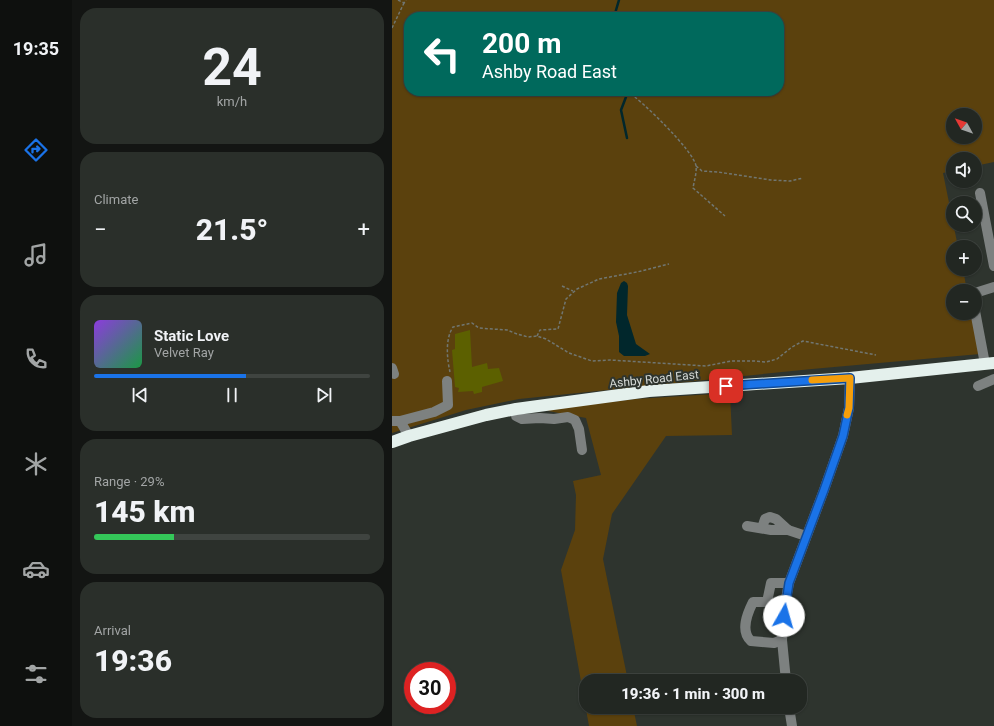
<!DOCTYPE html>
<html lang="en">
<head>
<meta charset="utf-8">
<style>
	body { margin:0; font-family:Roboto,sans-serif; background:#2a2f2a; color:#f1f3f6; height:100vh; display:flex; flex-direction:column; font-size:15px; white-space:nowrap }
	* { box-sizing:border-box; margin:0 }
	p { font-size:13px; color:#a2a5a5 }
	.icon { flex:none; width:22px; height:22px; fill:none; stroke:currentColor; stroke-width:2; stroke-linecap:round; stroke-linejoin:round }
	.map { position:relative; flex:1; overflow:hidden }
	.sheet { display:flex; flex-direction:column; gap:8px; padding:8px; background:#131513; width:320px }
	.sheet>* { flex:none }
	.banner { position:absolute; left:12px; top:12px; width:380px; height:84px; border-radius:16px; box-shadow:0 1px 3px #0004,0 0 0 1px #3f4440; background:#00695c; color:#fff; overflow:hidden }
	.needle { width:26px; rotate:310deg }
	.buttons { position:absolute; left:554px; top:108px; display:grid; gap:8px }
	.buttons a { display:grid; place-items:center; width:36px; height:36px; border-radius:50%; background:#222722; box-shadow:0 1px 3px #0004,0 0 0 1px #3f4440; font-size:20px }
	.speed { position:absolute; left:12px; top:662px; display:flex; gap:8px; font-size:20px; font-weight:700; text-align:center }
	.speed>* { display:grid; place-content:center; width:52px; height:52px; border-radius:50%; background:#222722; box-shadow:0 1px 3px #0004,0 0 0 1px #3f4440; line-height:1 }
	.speed .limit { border:6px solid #d22; background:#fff; color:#111 }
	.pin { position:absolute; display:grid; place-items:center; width:34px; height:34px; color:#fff; margin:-17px; border-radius:8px; box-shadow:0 2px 6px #0006 }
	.me { position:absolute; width:44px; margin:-22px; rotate:7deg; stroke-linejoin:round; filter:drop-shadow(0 0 3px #0008) }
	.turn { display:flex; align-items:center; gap:14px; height:84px; padding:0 12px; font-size:18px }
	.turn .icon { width:52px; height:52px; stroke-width:2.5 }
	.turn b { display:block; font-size:28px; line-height:34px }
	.big { font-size:30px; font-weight:800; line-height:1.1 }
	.sheet .tile { flex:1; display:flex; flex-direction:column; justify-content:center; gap:6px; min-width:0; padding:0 14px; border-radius:16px; background:#2a2f2a }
	.sheet .dial { align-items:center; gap:0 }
	.dial b { font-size:52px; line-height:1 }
	.song { display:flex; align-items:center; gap:12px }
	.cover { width:48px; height:48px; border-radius:6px; background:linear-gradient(135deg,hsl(270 70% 55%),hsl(140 70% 35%)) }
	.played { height:4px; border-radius:2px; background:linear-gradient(90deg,#1a73e8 55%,#3f4440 55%) }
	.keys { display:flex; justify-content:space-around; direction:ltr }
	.heat { display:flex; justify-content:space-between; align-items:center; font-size:22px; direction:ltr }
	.charge { height:6px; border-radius:3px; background:linear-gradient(90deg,#34c759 29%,#3f4440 0) }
	.trip { position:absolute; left:187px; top:674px; width:228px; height:40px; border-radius:16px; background:#222722; box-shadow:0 1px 3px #0004,0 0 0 1px #3f4440; font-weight:800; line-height:40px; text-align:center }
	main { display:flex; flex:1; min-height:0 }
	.menu { display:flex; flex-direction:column; width:72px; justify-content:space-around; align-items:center; background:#0e100e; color:#a2a5a5 }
	.menu .icon { width:28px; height:28px }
	.menu .current { color:#1a73e8 }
	.menu b { font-size:18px; color:#f1f3f6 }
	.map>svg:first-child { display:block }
	.green { fill:#5b410d; fill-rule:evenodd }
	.water { fill:#01272c }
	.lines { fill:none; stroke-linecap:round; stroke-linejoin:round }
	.stream { stroke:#01272c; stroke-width:2.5 }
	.building { fill:#5c6000 }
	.path { stroke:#717671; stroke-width:1.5; stroke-dasharray:3 2; stroke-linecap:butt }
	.minor { stroke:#7d8180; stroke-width:10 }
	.highway { stroke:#e4f0ec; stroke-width:12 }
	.route-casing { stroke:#114b97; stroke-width:10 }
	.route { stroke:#1a73e8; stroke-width:7 }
	.slow { stroke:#f59e0b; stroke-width:7 }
	.labels { text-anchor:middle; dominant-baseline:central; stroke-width:4; stroke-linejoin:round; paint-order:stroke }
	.street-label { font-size:12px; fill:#d4d8d4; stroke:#2e342e }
</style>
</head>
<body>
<main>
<nav class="menu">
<b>19:35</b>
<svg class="icon current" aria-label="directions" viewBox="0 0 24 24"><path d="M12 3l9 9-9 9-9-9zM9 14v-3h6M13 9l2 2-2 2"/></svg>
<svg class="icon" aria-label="music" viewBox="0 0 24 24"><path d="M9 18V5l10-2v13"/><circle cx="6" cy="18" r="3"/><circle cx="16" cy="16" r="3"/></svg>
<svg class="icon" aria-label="phone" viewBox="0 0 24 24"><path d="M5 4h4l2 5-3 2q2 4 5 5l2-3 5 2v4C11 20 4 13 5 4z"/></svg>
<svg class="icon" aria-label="climate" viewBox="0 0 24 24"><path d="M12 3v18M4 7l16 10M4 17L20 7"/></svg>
<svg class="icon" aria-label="car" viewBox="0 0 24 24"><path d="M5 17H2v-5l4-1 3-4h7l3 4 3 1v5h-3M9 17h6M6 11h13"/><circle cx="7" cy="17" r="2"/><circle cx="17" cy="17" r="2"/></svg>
<svg class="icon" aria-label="filters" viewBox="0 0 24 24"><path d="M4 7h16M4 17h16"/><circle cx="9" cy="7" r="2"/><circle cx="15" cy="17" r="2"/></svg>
</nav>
<section class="sheet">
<div class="tile dial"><b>24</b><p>km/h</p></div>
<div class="tile"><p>Climate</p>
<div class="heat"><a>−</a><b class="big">21.5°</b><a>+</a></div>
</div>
<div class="tile">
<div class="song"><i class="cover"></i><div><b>Static Love</b><p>Velvet Ray</p></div></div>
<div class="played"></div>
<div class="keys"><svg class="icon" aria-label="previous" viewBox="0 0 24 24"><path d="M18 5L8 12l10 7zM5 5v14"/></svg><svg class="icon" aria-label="pause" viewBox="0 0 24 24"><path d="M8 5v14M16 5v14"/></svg><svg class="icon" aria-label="next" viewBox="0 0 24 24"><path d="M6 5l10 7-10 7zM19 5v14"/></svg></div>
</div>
<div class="tile"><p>Range · 29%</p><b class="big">145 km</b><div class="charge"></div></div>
<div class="tile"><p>Arrival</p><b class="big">19:36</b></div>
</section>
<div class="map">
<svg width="602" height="726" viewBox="0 0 602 726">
	<rect width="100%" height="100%" fill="#2e342e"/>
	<g class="green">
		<path d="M0,0H602V162L583,166V159H561V171L551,173L566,247H561V269H571L575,291H561V313H580L588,354L420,369L127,399L74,410L0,433ZM17,17H387V91H17ZM561,115H583V137H561Z"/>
		<path d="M338,393L340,435L274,436L220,514L211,559L236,681H194V707H241L245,726H197L169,570L183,530L184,495L181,481L209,475L194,418L151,410L244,399Z"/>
	</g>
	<path class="water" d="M232,281L235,283L236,286L235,315L244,344L258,354L253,356H232L227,352V336L224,322L225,293L229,283Z"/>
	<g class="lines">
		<g class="stream">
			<path d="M222,17L227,0"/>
			<path d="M234,97L229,110L235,138"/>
		</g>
	</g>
	<path class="building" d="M78,330L80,367L95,363L96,369L107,368L111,381L90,387V392L82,394L81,391L66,392L67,388L63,387L60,350L63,349V334Z"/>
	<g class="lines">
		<g class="path">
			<path d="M6,0L12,3L14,0"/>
			<path d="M0,28L12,3"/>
			<path d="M235,91C249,100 302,151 304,166C305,172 302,182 301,188L333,216"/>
			<path d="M304,166L310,171L326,172L379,180L398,181L411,178"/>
			<path d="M170,286L181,291"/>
			<path d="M145,336L148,330L166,329L174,299L185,289L207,279L245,272L277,264"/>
			<path d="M58,372C55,359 53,339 61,327L80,323L87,328L115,330L125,334L136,337L145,336L154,339L177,353L200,361L218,360L314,366L339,361H363L374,362L385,359L400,347L411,341L484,355"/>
		</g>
		<g class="minor">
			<path d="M588,193L602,266"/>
			<path d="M583,293L602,287"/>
			<path d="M583,311L593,364"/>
			<path d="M0,368L2,374"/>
			<path d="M586,386L602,379"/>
			<path d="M124,409V416L130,419L148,418L162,419L176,417L183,420L187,429L190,450"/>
			<path d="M0,421H8L17,436"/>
			<path d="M8,421L42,412L56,405L55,381"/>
			<path d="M355,526L379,530H396L414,536"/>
			<path d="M370,528L373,519L378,517L384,519L396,530"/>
			<path d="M390,640L382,643L359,641C348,631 355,614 361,602H375L379,583H397"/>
			<path d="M394,681L390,640L393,604L397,583L432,490L451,436L457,408L458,378"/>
			<path d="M397,707L400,726"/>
		</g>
		<path class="highway" d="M0,442L17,436L94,415L124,409L257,391L458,378L602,363"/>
	</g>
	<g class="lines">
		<defs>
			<path id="route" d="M334,386L458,378L457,408L451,436L432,490L397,583L392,616"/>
		</defs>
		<use href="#route" class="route-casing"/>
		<use href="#route" class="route"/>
		<path class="slow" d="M420,380L458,378L457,408L455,415"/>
	</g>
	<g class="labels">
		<g class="street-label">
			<text transform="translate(262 379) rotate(-6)">Ashby Road East</text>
		</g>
	</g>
</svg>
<div class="buttons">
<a><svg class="needle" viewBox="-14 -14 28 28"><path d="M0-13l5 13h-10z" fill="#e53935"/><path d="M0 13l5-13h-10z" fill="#a2a5a5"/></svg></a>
<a><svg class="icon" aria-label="sound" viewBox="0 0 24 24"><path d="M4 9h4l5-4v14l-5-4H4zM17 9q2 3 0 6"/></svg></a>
<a><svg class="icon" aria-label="search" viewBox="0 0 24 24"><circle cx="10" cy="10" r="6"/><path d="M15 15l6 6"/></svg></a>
<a>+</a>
<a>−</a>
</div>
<div class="speed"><div class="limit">30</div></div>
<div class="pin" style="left:334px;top:386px;background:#d93025"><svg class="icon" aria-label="arrive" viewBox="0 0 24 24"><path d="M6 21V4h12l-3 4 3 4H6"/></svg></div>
<svg class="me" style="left:392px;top:616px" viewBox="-20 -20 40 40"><circle r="19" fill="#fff"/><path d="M0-13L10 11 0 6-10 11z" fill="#1a73e8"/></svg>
<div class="trip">19:36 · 1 min · 300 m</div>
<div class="banner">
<div class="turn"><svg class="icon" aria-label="left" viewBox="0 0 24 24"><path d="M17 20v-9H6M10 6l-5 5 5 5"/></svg><div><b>200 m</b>Ashby Road East</div></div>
</div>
</div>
</main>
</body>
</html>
